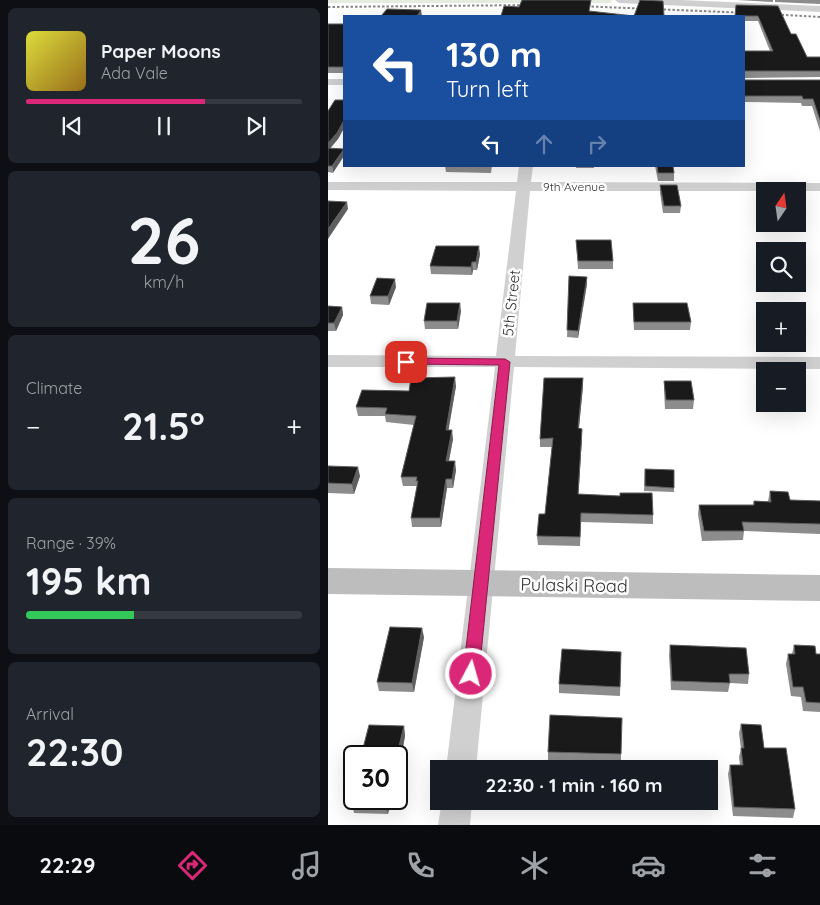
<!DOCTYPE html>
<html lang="en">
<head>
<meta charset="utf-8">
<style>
	body { margin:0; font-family:Quicksand,sans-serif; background:#20242c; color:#f1f3f6; height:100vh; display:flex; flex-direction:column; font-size:19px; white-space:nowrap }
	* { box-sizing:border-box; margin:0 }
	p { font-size:16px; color:#9ea1a6 }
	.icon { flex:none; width:28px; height:28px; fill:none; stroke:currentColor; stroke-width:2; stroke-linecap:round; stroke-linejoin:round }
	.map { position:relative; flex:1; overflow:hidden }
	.drawer { display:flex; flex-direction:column; gap:8px; padding:8px; background:#0d0f14; width:328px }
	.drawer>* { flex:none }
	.banner { position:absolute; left:15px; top:15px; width:402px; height:152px; border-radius:0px; box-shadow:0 5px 20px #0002; background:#1a4fa0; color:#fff; overflow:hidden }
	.needle { width:32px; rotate:13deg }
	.buttons { position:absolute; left:428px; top:182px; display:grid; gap:10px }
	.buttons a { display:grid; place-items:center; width:50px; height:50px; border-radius:0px; background:#171b24; box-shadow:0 5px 20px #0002; font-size:25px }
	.speed { position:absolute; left:15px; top:745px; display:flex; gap:10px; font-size:25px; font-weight:700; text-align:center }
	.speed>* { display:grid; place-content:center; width:65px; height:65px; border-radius:50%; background:#171b24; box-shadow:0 5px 20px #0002; line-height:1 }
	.speed .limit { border:2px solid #111; border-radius:8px; background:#fff; color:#111 }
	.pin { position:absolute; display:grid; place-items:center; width:42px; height:42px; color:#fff; margin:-21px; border-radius:10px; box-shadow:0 2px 8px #0006 }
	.me { position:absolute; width:55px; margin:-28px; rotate:6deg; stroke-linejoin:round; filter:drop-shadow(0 0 4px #0008) }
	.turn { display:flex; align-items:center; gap:18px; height:105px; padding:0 20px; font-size:22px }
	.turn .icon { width:65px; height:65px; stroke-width:2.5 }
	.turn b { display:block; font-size:35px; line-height:42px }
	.lanes { display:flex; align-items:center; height:48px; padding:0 20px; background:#0003; justify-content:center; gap:25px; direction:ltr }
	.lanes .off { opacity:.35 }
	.big { font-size:38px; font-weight:700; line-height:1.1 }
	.drawer .tile { flex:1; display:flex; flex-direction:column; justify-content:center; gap:8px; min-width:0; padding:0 18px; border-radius:8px; background:#20242c }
	.drawer .dial { align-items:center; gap:0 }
	.dial b { font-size:65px; line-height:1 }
	.song { display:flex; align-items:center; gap:15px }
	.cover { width:60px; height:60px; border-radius:8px; background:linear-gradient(135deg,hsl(60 70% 55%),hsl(40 70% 35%)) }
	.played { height:5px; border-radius:2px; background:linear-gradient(90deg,#db2777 65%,#363941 65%) }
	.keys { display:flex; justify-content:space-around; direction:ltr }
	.heat { display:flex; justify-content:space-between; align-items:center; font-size:28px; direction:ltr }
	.charge { height:8px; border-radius:4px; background:linear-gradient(90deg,#34c759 39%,#363941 0) }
	.trip { position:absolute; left:102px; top:760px; width:288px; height:50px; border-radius:0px; background:#171b24; box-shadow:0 5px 20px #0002; font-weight:700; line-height:50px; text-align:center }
	.tab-bar { display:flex; height:80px; justify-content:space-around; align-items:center; background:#090b0e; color:#9ea1a6 }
	.tab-bar .icon { width:35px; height:35px }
	.tab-bar .on { color:#db2777 }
	.tab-bar b { font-size:22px; color:#f1f3f6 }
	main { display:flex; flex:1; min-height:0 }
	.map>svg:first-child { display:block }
	.green { fill:#e6ecdf }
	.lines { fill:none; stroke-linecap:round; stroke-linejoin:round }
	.minor { fill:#d0d0d0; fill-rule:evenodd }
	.secondary { fill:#bdbdbd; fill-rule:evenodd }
	.rail { stroke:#888; stroke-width:2; stroke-dasharray:2.5 2; stroke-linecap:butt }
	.wall { fill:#8c8c8c }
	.shaded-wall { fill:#5f5f5f }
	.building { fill:#1a1a1a; stroke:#5f5f5f }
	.route { fill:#db2777; stroke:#8e194d }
	.labels { text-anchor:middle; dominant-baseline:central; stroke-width:5; stroke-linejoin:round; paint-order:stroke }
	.far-street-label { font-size:12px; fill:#333; stroke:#fff }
	.street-label { font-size:15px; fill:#333; stroke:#fff }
	.near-street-label { font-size:18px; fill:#333; stroke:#fff }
</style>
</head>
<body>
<main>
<section class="drawer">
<div class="tile">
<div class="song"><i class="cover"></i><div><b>Paper Moons</b><p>Ada Vale</p></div></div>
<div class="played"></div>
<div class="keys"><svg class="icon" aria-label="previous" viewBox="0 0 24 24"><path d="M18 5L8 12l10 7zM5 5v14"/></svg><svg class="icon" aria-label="pause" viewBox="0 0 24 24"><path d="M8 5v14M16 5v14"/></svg><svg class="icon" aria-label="next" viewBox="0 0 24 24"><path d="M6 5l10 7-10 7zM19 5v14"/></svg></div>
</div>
<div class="tile dial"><b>26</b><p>km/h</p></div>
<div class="tile"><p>Climate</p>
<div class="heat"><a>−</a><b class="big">21.5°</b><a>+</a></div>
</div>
<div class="tile"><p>Range · 39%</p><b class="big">195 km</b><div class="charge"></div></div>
<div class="tile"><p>Arrival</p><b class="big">22:30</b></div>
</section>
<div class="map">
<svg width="493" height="825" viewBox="0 0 493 825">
	<rect width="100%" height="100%" fill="#fff"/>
	<path class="green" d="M0,0H284L283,3H0Z"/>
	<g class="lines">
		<g class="minor">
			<path d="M287,0H352L493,6V12L291,3Z"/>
			<rect x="0" y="79" width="16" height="6"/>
			<path d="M191,166H205L203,182L493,183V191H202L187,356L493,357V369L186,367L148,769H118L167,367H0V355L168,356L188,191L0,190V182H189Z"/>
			<path d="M114,801H144L142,825H110Z"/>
		</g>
		<path class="secondary" d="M0,568L493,575V601L0,594Z"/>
		<g class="rail">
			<path d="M250,6L422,13"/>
			<path d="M0,7L205,5"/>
			<path d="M440,14L493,17"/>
		</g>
	</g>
	<g class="wall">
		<path d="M409,0H445V2Z"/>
		<path d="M447,0H493V4L447,2Z"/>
		<path d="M408,5L450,6L463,34L479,57H493V77L416,78V51H442L430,21H416V16H407Z"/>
		<rect x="0" y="24" width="16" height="49"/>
		<path d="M416,80H493V134L484,106H474L473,103L416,102Z"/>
		<path d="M16,100V128L10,139L2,149L5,173L0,172V111Z"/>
		<path d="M117,166H164L163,173L118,172Z"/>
		<rect x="248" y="166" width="18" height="2"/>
		<path d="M327,166H345L346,173V181H330Z"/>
		<path d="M332,185L353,206L352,213H335L332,193Z"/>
		<path d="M248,240L285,261V269H250Z"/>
		<path d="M152,254L149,270H145L144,275L103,274L102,266Z"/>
		<path d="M241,276L259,284L250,338L239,337Z"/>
		<path d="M68,287L61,305L43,304L42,296Z"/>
		<path d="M305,303L363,322L362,330H306L305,311Z"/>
		<path d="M0,306L14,307L15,315L8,331H0Z"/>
		<path d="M133,311L130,329H97L96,321Z"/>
		<path d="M336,381L366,400L365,409H337L336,390Z"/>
		<path d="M128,386L120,430L125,439L121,461L128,470L125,488H119L113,527H84L83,518L89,486H75L73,477L86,425L58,422L57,416H30L28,407L81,391Z"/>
		<path d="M255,386L251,428L254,429V437L250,494L325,515V524L253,522L252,546L210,545L209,536L217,514L224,447H212V439Z"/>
		<path d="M0,466L32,476L26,494L0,493Z"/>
		<path d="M317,469L346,488V492L316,491Z"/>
		<path d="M442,491L462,500L493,501V534L416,531L415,540L374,541L370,514L371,505H425L426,501H440Z"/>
		<path d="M96,637L86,692L51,691L49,682Z"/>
		<path d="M342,645L421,674L420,684L402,683L400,692L343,690L341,655Z"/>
		<path d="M466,645L488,654H493V712L475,711L473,697L463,696L458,664L460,654H464Z"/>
		<path d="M293,652L292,696L231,693V684Z"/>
		<path d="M413,724L436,748L467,809L465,818L405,816L400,774L402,765H412L411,757L413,749L411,733Z"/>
		<path d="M76,726L77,736L75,748L77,757L71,784H69V756Z"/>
		<path d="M220,752L293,754V763L220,761Z"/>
		<path d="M24,761L63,799L60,814L26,813L24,804V802L18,801L16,792Z"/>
	</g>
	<g class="shaded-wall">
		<path d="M93,10L94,16H89Z"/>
		<path d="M16,120V128L10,139L0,150V143Z"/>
		<path d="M16,149V156L5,173L4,166Z"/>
		<path d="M19,202L20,209L0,239V229Z"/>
		<path d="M151,246L152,254L149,270L148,262Z"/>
		<path d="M144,262L145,270L144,275L143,267Z"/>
		<path d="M259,277V284L250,338V331Z"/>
		<path d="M67,279L68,287L61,305L60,296Z"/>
		<path d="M132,303L133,311L130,329L129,321Z"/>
		<path d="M14,307L15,315L8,331L6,323Z"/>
		<path d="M127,377L128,386L119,439L118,430Z"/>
		<path d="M255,378V386L250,437V428Z"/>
		<path d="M254,429V437L250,503V494Z"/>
		<path d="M124,430L125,439L119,470L118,461Z"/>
		<path d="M127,461L128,470L125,488L124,479Z"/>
		<path d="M30,467L32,476L26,494L24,484Z"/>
		<path d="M118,479L119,488L113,527L112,518Z"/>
		<path d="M94,628L96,637L86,692L84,683Z"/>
		<path d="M76,726L77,736L73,756L71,746Z"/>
		<path d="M75,748L77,757L71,784L69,775Z"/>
		<path d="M59,799H63L60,814L58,805Z"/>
	</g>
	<g class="building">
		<path d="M194,0H263L261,11L306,16L312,0L335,1L336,16H173L176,6L191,7Z"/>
		<path d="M408,5L450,6L463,34H468L479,57H493V71H416V51H445L430,16H407Z"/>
		<path d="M59,9L93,10L89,16H53Z"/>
		<rect x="0" y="24" width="16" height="43"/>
		<path d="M416,80H493V123L485,99H475L474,96H416Z"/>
		<path d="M7,100H16V120L9,133L0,143V111Z"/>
		<path d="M0,148L16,149L4,166H0Z"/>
		<path d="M329,166H345L346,173H330Z"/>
		<path d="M332,185H349L353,206H336Z"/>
		<path d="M0,201L19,202L0,229Z"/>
		<path d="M248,240H283L285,261H250Z"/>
		<path d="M108,246H151L148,262H144L143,267L102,266Z"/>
		<path d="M241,276L259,277L250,331L239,330Z"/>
		<path d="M49,278L67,279L60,296H42Z"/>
		<path d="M99,303H132L129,321H96Z"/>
		<path d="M305,303H359L363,322H306Z"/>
		<path d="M0,306L14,307L6,323H0Z"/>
		<path d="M127,377L118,430H124L118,461H127L124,479H118L112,518H83L90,481H88L89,477H73L88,416L57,414L59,408L28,407L34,390L81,391L83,378Z"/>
		<path d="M216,378H255L250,428L254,429L250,494L292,496V493H324L325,515L253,513L252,537L209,536L211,514H217L225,438L212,439Z"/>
		<path d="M336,381H363L366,400H338Z"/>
		<path d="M0,466L30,467L24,484L0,483Z"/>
		<path d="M317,469L346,470V488L317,486Z"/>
		<path d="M442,491L460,492L462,500L493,501V524L414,522L416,531H376L371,505H426V501L443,502Z"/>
		<path d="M62,627L94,628L84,683L49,682Z"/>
		<path d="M342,645L418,648L421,674H401L402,683L344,681Z"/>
		<path d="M466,645L487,646L488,654H493V703L478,702L475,687H465L460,654H467Z"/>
		<path d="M234,649L293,652L292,687L231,684Z"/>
		<path d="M222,715L294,718L293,754L220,752Z"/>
		<path d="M413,724L433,725L436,748H458L467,809L406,807L402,765H415L413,748H416Z"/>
		<path d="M41,725L76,726L71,746L75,748L69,775V756H33Z"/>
		<path d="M24,761H26V793L16,792Z"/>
		<path d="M26,794V799H59L58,805L24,804Z"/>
	</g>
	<path class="route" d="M78,358L177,359L182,362L151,674L148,679L143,680L138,679L135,674L171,365L75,364L73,362Z"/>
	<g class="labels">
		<g class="far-street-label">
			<text x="246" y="186">9th Avenue</text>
		</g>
		<g class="street-label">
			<text transform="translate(183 303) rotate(-84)">5th Street</text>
		</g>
		<g class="near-street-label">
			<text transform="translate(246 585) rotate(1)">Pulaski Road</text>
		</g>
	</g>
</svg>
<div class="buttons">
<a><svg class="needle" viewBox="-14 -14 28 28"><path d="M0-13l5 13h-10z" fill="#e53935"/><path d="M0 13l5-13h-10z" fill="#9ea1a6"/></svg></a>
<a><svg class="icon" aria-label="search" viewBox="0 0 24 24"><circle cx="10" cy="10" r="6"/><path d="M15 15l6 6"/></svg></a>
<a>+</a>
<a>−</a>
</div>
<div class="speed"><div class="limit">30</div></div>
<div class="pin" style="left:78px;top:362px;background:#d93025"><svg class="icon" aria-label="arrive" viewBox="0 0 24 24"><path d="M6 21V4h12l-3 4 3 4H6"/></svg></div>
<svg class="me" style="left:143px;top:674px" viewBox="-20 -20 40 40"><circle r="17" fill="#db2777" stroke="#fff" stroke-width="3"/><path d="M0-11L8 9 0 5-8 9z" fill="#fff"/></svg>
<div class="trip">22:30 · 1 min · 160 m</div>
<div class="banner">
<div class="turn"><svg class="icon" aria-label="left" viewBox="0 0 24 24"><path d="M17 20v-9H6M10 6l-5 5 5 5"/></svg><div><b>130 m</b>Turn left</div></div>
<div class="lanes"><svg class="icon" aria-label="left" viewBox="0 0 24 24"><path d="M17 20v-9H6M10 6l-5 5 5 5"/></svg><svg class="icon off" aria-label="ahead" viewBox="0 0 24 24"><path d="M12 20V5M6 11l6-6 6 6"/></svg><svg class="icon off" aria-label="right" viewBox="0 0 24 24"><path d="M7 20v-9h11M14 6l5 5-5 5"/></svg></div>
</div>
</div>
</main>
<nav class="tab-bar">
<b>22:29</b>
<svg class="icon on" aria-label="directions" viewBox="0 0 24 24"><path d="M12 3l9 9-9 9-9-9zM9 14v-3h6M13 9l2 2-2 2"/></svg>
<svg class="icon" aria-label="music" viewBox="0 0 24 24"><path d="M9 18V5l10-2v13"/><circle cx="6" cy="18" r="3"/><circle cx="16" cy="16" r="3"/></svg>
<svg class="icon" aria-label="phone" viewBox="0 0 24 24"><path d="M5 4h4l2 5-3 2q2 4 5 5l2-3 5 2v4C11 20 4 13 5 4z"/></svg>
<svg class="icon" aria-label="climate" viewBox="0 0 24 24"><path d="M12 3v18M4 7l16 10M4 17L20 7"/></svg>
<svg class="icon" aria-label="car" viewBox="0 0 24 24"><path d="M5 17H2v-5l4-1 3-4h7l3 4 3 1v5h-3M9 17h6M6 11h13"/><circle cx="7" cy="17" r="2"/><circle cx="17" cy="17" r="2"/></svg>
<svg class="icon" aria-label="filters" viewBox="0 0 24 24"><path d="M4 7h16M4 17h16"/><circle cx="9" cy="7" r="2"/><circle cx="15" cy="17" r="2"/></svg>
</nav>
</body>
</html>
